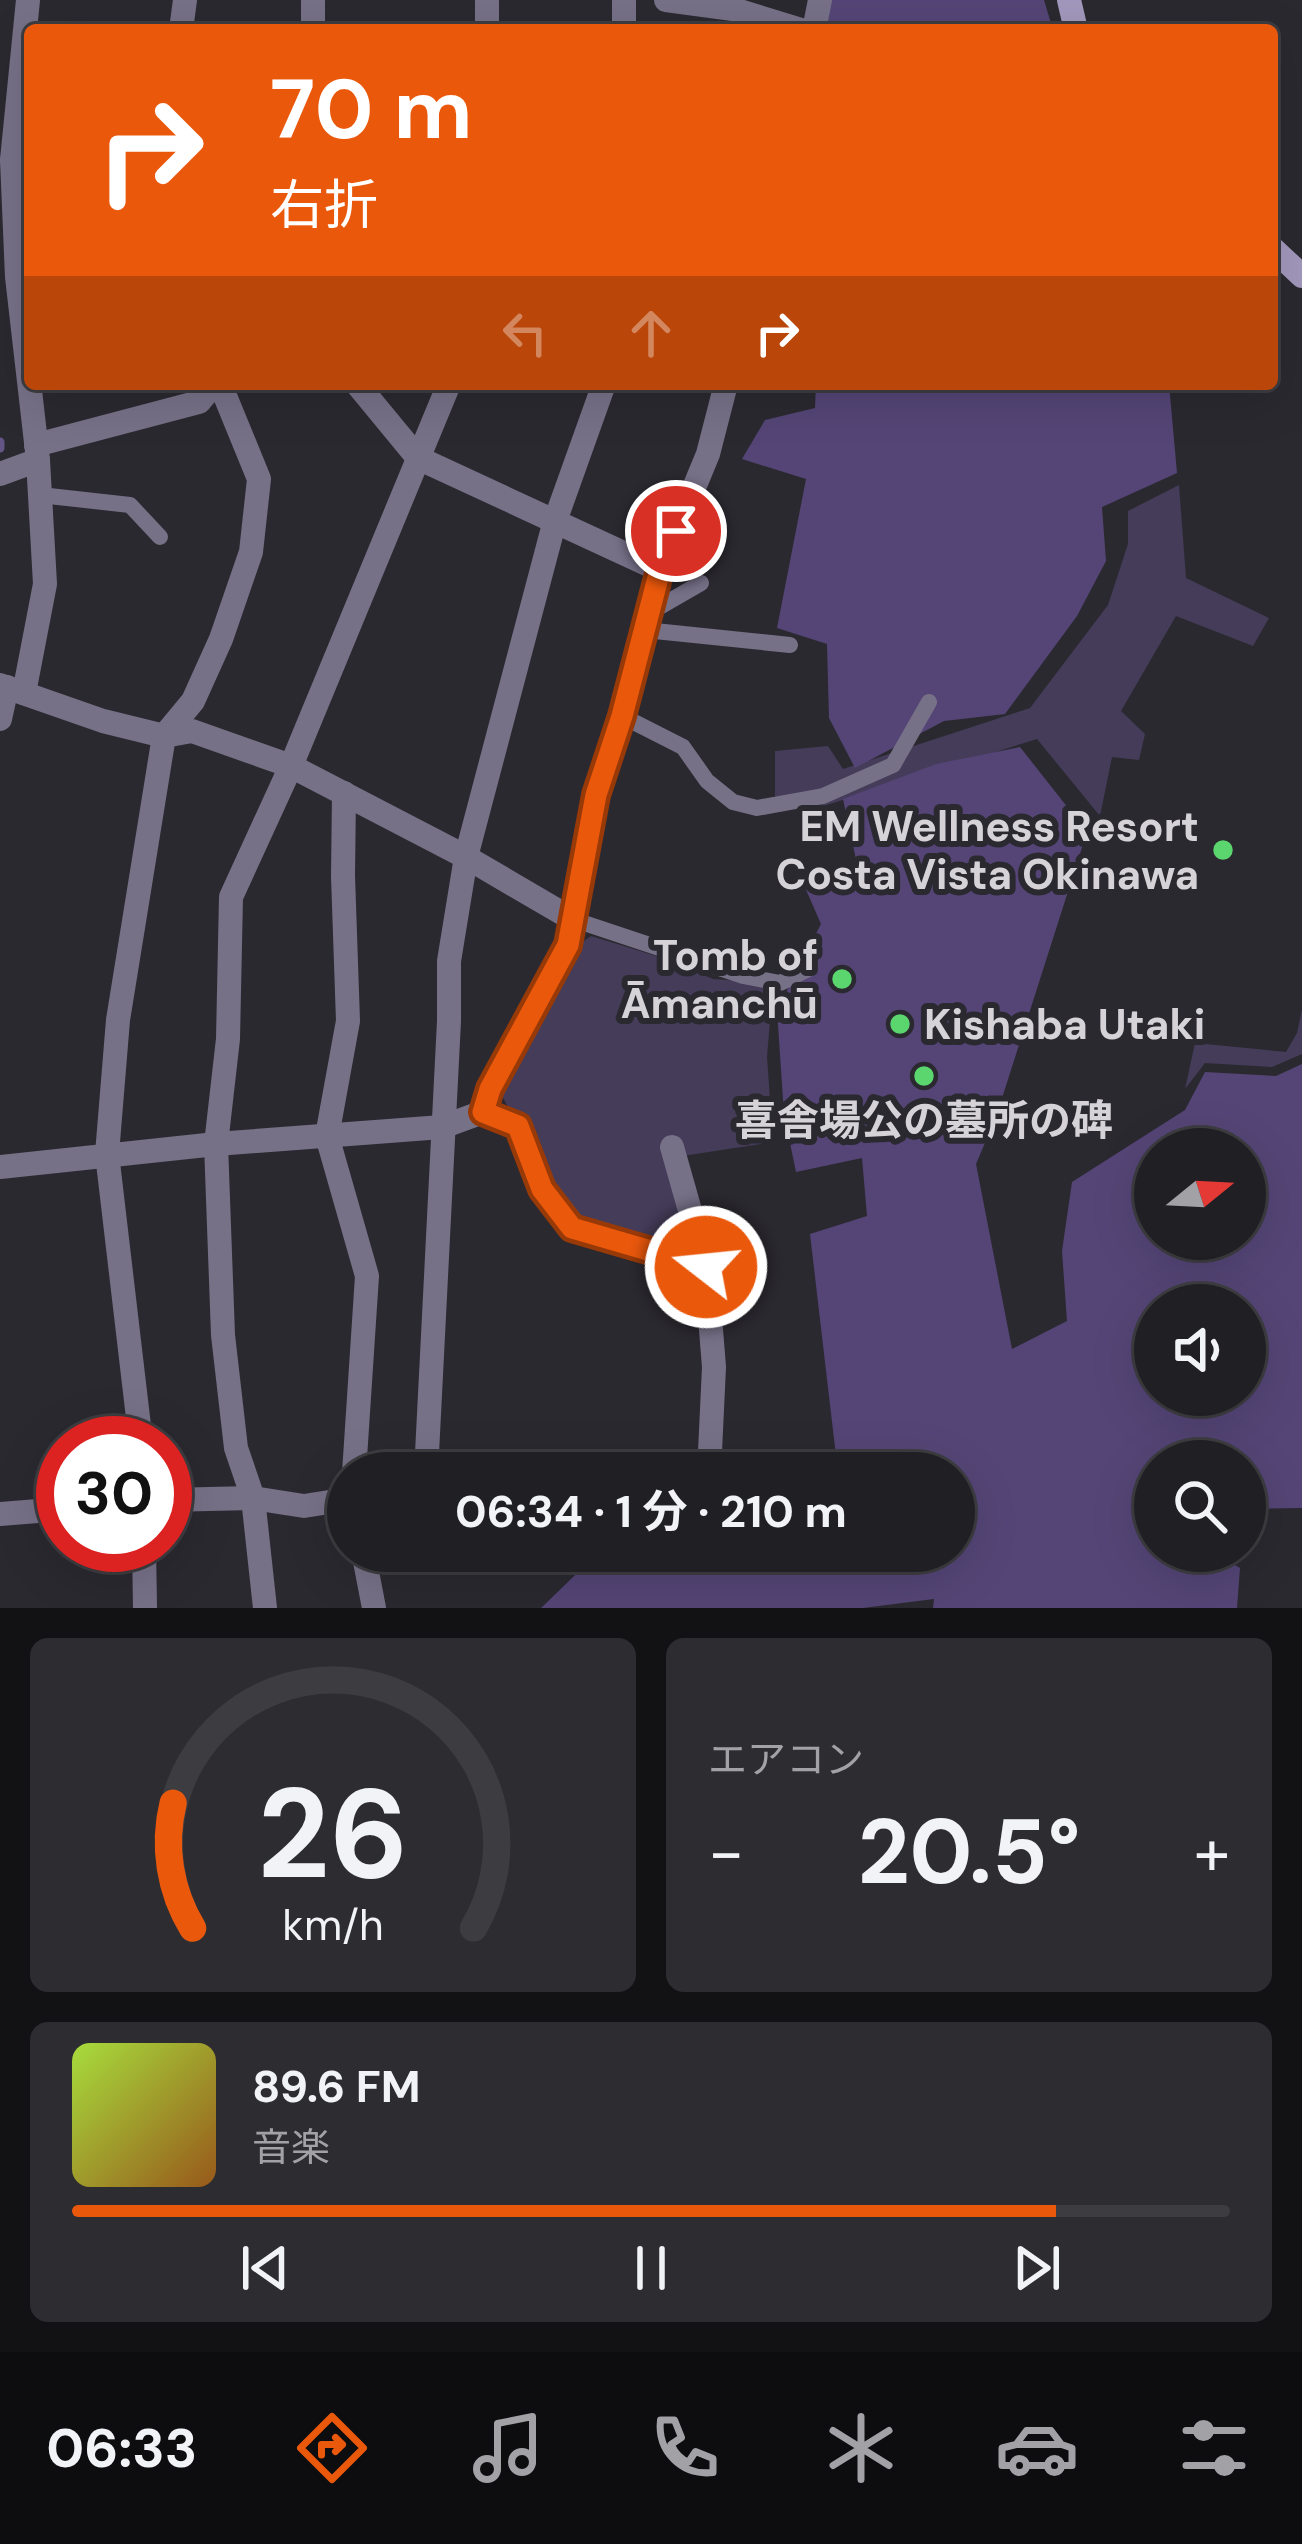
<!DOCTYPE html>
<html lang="ja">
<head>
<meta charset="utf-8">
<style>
	body { margin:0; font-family:"DM Sans","Noto Sans JP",sans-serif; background:#2d2c31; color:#f1f3f6; height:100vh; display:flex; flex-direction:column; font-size:45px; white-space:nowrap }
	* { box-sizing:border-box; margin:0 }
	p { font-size:39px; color:#a2a2a6 }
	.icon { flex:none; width:66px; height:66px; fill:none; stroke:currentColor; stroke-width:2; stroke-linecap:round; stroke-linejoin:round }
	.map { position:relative; height:1608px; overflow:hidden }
	.drawer { display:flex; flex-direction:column; gap:30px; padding:30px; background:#121114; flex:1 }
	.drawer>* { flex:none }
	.hud { position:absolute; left:24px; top:24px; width:1254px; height:366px; border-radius:12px; box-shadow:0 12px 48px #0002,0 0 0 3px #3d3d41; background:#ea580c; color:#fff; overflow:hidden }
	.needle { width:78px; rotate:72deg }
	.controls { position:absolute; left:1134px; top:1128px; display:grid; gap:24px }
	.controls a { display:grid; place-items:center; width:132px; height:132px; border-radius:50%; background:#201f24; box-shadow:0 12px 48px #0002,0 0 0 3px #3d3d41; font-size:60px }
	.speed { position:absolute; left:36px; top:1416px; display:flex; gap:24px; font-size:60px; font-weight:700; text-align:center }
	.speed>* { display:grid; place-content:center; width:156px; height:156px; border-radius:50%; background:#201f24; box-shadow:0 12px 48px #0002,0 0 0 3px #3d3d41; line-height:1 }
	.speed .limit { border:18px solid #d22; background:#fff; color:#111 }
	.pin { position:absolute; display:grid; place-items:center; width:102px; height:102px; color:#fff; margin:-51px; border:6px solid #fff; border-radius:50%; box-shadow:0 3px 12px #0007 }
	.me { position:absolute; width:132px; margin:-66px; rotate:286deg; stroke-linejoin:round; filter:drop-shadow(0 0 9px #0008) }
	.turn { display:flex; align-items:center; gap:42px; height:252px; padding:0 48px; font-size:54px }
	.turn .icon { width:156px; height:156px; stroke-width:2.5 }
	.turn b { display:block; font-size:84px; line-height:102px }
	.lanes { display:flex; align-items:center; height:114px; padding:0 48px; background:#0003; justify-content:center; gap:60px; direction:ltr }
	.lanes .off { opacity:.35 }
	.big { font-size:90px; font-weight:700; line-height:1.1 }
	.drawer .widget { flex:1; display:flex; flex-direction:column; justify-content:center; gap:18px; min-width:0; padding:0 42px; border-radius:18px; background:#2d2c31 }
	.drawer .dial { align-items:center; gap:0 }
	.dial svg { height:312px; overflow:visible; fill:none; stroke:#3d3d41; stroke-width:7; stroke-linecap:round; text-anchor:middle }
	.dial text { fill:#f1f3f6; stroke:none }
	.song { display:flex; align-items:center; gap:36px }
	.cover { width:144px; height:144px; border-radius:18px; background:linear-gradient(135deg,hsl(80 70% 55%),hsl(30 70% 35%)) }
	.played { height:12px; border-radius:6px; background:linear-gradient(90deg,#ea580c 85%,#3d3d41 85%) }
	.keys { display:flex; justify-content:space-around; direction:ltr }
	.heat { display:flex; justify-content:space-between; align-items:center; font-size:66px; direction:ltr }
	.drawer .tiles { flex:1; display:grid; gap:30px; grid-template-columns:1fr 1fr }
	.widget:last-child { grid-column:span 2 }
	.trip { position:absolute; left:327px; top:1452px; width:648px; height:120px; border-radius:60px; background:#201f24; box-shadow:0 12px 48px #0002,0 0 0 3px #3d3d41; font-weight:700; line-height:120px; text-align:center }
	.tabs { display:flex; height:192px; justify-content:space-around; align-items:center; background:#0d0c0e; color:#a2a2a6 }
	.tabs .icon { width:84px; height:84px }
	.tabs .selected { color:#ea580c }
	.tabs b { font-size:54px; color:#f1f3f6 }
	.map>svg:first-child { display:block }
	.green { fill:#443c59 }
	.forest { fill:#544576; fill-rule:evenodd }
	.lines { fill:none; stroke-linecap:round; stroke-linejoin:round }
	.stream { stroke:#645587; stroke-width:9 }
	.lane { stroke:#777188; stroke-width:16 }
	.street { stroke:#777188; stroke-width:24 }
	.secondary { stroke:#a298bd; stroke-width:24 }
	.route-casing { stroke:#983908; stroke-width:30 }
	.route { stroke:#ea580c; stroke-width:21 }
	.poi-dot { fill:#5bd56e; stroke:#2b2930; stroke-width:4.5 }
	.labels { text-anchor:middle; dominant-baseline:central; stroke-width:12; stroke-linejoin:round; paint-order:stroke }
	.poi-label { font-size:42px; font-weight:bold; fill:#d5d3d8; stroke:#2b2930; text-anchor:end }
</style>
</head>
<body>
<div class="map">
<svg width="1302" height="1608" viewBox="0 0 1302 1608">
	<rect width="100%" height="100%" fill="#2b2930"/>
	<g class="green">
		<path d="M1179,485L1186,578L1269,618L1253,646L1176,616L1121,711L1145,734L1139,760L1112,757L1100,816L1037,739L814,809L775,796V751L828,746L843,769L1030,708L1108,605L1128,544V511Z"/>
		<path d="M591,936L666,959L713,979L773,983L767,1057L773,1142L676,1157L681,1244L576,1218L556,1192L502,1096L505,1081L531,1039L578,945Z"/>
		<path d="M1302,1010V1054L1272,1067L1205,1063L1185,1089L1195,1043L1286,1052L1297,1033Z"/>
	</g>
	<g class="forest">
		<path d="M829,0H1044L1053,30H823Z"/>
		<path d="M816,384H1169L1177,473L1102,507L1106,561L1077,616L1005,714L944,721L855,768L829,718L827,644L777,628L806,479L742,459L765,420L815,408Z"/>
		<path d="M1020,747L1087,832L996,1117L976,1164L1012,1349L1067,1321L1062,1251L1072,1182L1185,1110L1205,1072L1276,1076L1302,1064V1508L1245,1509V1461H1155V1551H1212L1240,1568L1237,1608H933L934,1599L863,1608H541L600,1551H954V1473H838L810,1234L867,1216L862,1158L796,1172L784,1114L777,1010L821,924L800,876L858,869L843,799L936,764ZM1155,1149H1245V1239H1155ZM1155,1305H1245V1395H1155Z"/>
	</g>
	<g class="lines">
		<path class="stream" d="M0,442V448"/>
		<g class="lane">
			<path d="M40,495L130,505L160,537"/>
			<path d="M649,613L701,583"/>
			<path d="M645,630L790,645"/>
			<path d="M622,716L683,747L707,781L733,802L757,808L823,796L893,765L929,702"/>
			<path d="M572,919L743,976L780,983L810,968"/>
			<path d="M448,1551L450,1563"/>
		</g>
		<g class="street">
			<path d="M487,0V30"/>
			<path d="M666,0L733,9L801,30"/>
			<path d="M181,30L185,0"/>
			<path d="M313,30V0"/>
			<path d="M624,30V0"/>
			<path d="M814,30L820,0"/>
			<path d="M12,160L28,0"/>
			<path d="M357,384L418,458L660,570"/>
			<path d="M36,445L199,402L214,384L223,391L259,479L251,552L221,639L193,701L164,736L118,1020L107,1154L141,1443"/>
			<path d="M0,474L38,460L17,277L12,160L30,156"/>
			<path d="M0,685L103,721L164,736L192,731L291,766L466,857L572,919"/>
			<path d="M24,693L45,584L38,460"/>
			<path d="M0,719L7,687"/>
			<path d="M344,793L343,876L348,1021L327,1136L367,1276L354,1473"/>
			<path d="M483,1112L490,1089L568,945L596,795L622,716L660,570L708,454L726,384"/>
			<path d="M0,1167L216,1144L442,1127L483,1112L518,1126L542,1189L572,1228L706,1267L672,1147"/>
			<path d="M706,1267L714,1367L709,1473"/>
			<path d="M426,1473L449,1021V961L466,857L554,524L604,384"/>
			<path d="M165,1500L253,1498L304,1506L348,1499"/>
			<path d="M0,1514L63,1509"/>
			<path d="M144,1545L145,1608"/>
			<path d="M363,1551L374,1608"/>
			<path d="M265,1608L253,1498L236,1448L223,1335L216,1144L228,1039L231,897L291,766L449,384"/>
		</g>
		<g class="secondary">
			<path d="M1069,0L1076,30"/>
			<path d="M1272,248L1302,276"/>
		</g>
	</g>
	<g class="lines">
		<defs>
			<path id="route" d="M676,531L660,570L622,716L596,795L568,945L490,1089L483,1112L518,1126L542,1189L572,1228L706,1267"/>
		</defs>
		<use href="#route" class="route-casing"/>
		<use href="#route" class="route"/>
	</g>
	<g class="poi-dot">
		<circle cx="1223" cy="850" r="12"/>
		<circle cx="842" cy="979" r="12"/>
		<circle cx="900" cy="1024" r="12"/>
		<circle cx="924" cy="1076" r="12"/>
	</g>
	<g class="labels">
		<g class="poi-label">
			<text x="1199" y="826">EM Wellness Resort<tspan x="1199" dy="48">Costa Vista Okinawa</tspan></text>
			<text x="818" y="955">Tomb of<tspan x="818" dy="48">Āmanchū</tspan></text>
			<text x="924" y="1024" text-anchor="start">Kishaba Utaki</text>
			<text x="924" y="1120" text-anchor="middle">喜舎場公の墓所の碑</text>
		</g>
	</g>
</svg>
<div class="controls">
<a><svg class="needle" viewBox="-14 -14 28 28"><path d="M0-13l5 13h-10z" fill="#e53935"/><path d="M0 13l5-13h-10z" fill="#a2a2a6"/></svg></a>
<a><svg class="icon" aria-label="sound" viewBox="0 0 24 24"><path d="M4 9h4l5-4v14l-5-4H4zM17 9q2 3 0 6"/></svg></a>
<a><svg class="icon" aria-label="search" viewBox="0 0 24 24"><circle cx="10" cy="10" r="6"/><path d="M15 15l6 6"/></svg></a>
</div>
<div class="speed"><div class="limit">30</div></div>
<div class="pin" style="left:676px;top:531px;background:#d93025"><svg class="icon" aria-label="arrive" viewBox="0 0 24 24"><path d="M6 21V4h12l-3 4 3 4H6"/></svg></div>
<svg class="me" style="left:706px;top:1267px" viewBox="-20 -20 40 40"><circle r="17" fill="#ea580c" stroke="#fff" stroke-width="3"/><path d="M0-11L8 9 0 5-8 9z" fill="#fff"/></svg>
<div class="trip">06:34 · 1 分 · 210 m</div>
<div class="hud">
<div class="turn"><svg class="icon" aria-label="right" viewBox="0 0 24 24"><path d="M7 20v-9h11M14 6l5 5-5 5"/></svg><div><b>70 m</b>右折</div></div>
<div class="lanes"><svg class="icon off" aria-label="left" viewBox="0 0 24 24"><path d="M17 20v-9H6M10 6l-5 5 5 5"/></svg><svg class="icon off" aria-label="ahead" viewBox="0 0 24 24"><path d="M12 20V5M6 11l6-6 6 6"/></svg><svg class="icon" aria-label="right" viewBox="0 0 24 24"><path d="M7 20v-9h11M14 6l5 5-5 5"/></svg></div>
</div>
</div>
<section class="drawer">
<div class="tiles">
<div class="widget dial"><svg viewBox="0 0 100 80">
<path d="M14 69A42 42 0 1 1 86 69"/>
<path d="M14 69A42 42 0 0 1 9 37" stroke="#ea580c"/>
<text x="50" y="56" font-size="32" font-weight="700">26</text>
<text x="50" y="72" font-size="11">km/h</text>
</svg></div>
<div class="widget"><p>エアコン</p>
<div class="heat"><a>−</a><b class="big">20.5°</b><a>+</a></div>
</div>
<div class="widget">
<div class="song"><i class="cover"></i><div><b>89.6 FM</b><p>音楽</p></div></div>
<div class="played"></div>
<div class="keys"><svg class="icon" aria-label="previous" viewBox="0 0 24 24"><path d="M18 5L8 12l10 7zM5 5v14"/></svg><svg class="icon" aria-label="pause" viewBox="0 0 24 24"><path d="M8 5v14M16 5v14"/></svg><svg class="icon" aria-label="next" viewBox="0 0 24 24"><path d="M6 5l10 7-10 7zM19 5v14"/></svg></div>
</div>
</div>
</section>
<nav class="tabs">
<b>06:33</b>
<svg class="icon selected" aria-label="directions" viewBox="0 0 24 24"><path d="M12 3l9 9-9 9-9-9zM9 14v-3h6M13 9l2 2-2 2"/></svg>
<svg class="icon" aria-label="music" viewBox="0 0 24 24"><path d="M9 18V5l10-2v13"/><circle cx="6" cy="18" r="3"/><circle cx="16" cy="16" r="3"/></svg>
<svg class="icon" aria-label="phone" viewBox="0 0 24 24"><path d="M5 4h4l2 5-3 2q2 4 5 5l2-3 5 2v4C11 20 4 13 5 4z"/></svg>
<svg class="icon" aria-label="climate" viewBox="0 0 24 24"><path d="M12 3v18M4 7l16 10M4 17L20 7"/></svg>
<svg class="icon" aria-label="car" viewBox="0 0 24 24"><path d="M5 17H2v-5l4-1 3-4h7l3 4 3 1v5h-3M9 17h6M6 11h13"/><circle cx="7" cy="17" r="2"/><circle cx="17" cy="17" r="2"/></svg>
<svg class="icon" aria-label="filters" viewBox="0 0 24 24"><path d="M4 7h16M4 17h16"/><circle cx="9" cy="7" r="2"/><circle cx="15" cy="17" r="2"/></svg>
</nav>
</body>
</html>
